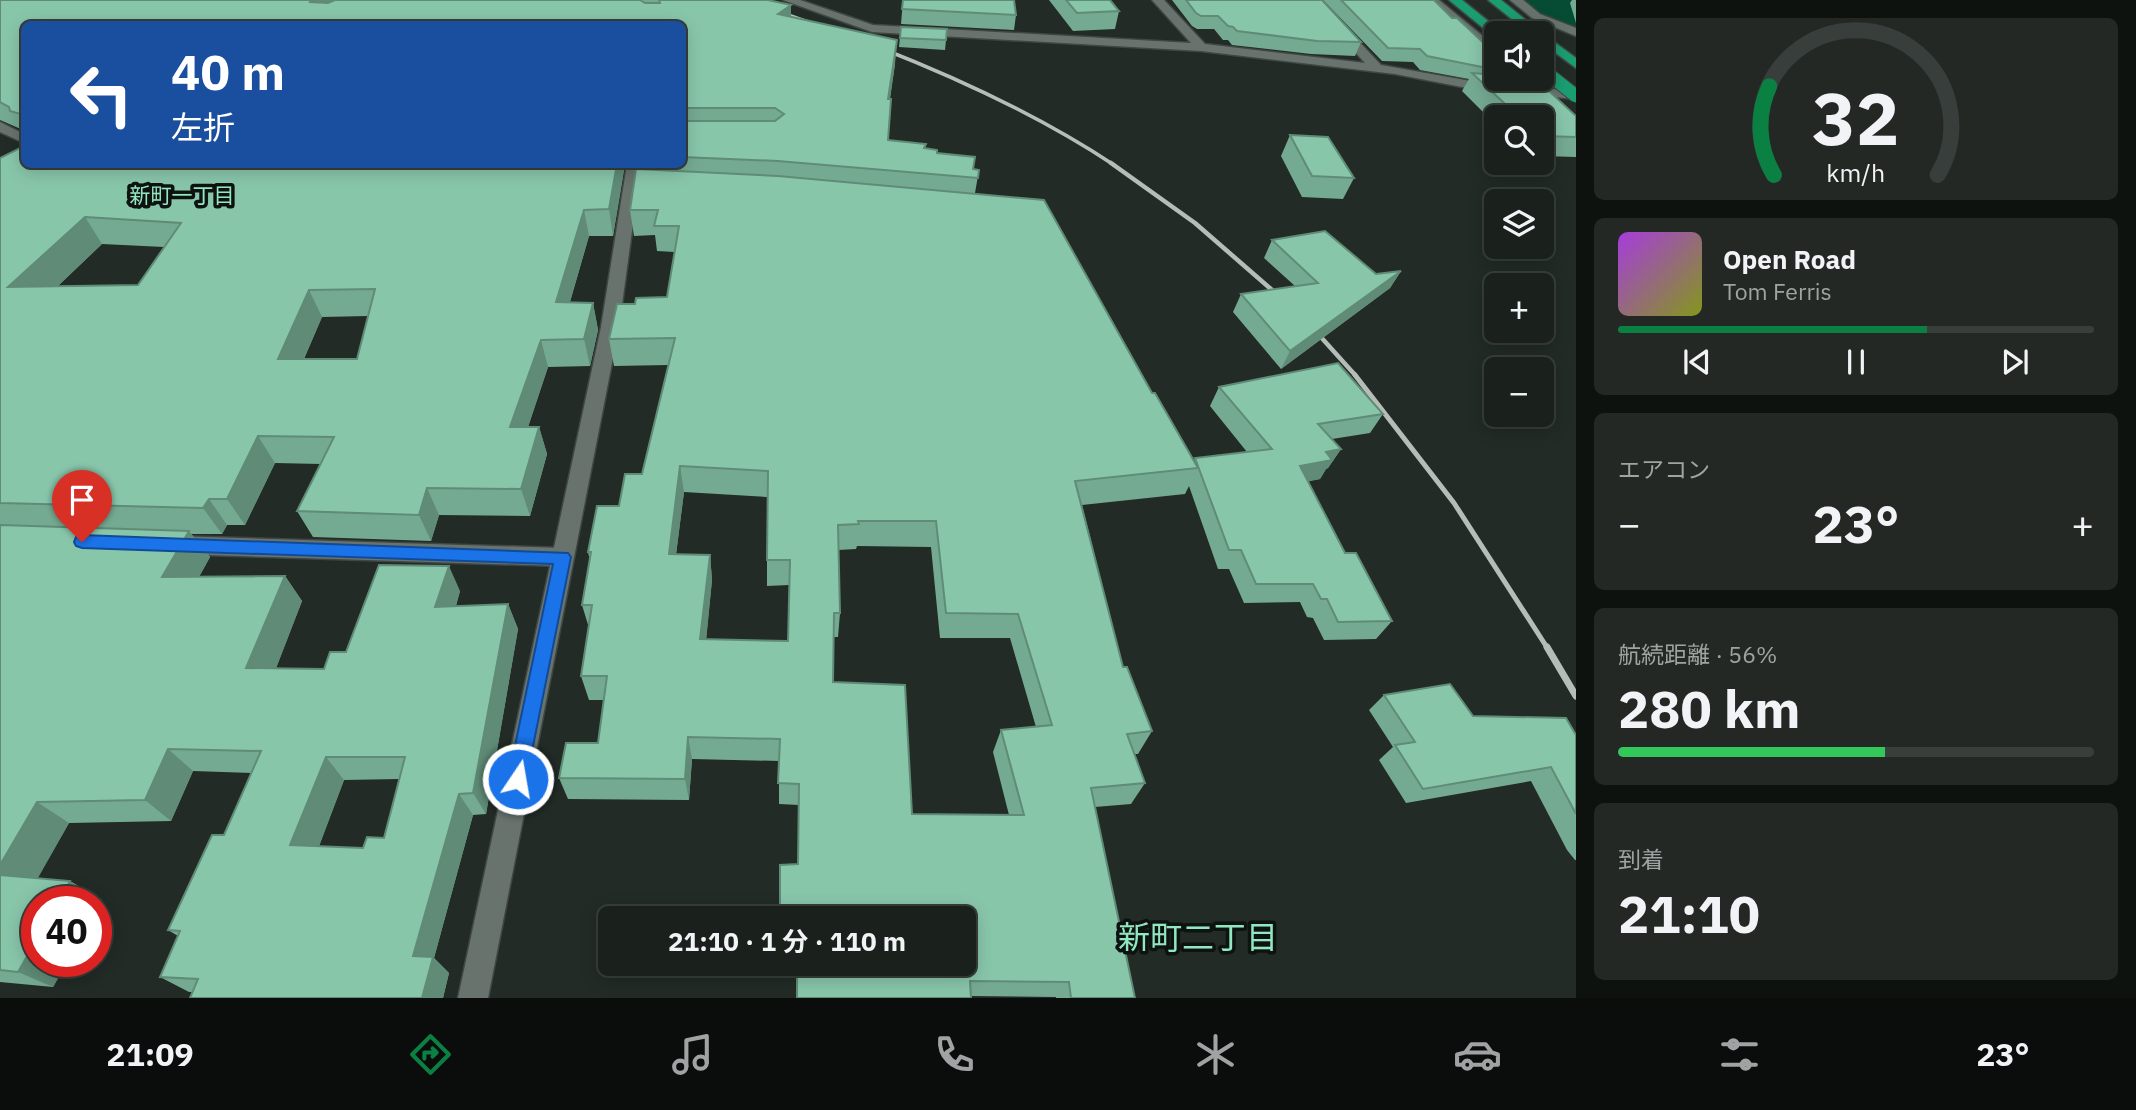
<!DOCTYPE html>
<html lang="ja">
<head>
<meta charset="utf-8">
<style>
	body { margin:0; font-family:"IBM Plex Sans","Noto Sans JP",sans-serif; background:#232825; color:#f1f3f6; height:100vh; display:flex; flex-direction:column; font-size:26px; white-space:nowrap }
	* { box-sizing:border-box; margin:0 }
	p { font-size:23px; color:#9fa3a3 }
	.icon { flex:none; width:38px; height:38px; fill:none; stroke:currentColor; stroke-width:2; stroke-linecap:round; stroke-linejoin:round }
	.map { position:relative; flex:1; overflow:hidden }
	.drawer { display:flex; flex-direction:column; gap:18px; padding:18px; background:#0e120f; width:560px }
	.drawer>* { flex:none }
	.guide { position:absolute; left:21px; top:21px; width:665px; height:147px; border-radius:10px; box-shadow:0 4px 18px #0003,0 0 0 2px #383e3b; background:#1a4fa0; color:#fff; overflow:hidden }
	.fabs { position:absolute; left:1484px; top:21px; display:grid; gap:14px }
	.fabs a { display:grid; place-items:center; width:70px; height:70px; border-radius:10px; background:#1a201c; box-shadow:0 4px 18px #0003,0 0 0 2px #383e3b; font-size:35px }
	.speed { position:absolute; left:21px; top:886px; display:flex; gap:14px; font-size:35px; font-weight:700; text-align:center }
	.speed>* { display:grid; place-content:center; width:91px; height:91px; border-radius:50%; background:#1a201c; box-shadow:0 4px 18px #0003,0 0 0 2px #383e3b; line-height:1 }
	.speed .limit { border:10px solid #d22; background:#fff; color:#111 }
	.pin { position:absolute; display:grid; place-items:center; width:60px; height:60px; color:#fff; margin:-72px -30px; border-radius:50% 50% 50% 0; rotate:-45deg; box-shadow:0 0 7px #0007 }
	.pin .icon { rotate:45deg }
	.me { position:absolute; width:77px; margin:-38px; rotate:12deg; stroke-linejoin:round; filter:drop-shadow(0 0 5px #0008) }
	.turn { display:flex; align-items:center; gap:24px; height:147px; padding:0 35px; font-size:32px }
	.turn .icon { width:91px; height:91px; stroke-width:2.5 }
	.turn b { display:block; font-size:49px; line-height:60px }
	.big { font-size:52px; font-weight:700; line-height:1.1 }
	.drawer .widget { flex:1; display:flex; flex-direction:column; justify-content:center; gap:10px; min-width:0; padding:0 24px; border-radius:10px; background:#232825 }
	.drawer .dial { align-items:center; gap:0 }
	.dial svg { height:182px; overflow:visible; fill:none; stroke:#383e3b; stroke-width:7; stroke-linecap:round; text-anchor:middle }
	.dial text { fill:#f1f3f6; stroke:none }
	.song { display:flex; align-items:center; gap:21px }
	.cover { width:84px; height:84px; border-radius:10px; background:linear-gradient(135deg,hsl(280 70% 55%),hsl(70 70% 35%)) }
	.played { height:7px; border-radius:4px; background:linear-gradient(90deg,#0b8043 65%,#383e3b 65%) }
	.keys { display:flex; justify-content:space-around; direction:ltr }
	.heat { display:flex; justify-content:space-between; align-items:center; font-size:38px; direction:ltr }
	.charge { height:10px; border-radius:5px; background:linear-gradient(90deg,#34c759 56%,#383e3b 0) }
	.trip { position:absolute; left:598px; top:906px; width:378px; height:70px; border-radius:10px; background:#1a201c; box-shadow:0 4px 18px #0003,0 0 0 2px #383e3b; font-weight:700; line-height:70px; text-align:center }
	.menu { display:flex; height:112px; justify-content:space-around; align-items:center; background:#0a0d0b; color:#9fa3a3 }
	.menu .icon { width:49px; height:49px }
	.menu .active { color:#0b8043 }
	.menu b { font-size:32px; color:#f1f3f6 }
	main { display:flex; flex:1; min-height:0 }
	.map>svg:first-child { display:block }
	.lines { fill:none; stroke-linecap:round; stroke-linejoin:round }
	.river { fill:#064c35; fill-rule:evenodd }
	.minor-casing { stroke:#3f4643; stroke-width:3 }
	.tertiary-casing { stroke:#3f4643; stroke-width:3 }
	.motorway-casing { stroke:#3f4643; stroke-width:3 }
	.minor { fill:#69736e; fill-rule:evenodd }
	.tertiary { fill:#69736e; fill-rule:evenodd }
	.motorway { fill:#1b9d72; fill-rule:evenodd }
	.rail-far3 { stroke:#b6bcb8; stroke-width:3.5 }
	.rail-far2 { stroke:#b6bcb8; stroke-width:4.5 }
	.rail-far1 { stroke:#b6bcb8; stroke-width:5 }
	.rail { stroke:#b6bcb8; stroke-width:7 }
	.motorway-bridge-casing { stroke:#3f4643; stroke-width:15; stroke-linecap:butt }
	.motorway-bridge { stroke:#1b9d72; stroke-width:13 }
	.wall { fill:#75aa92; fill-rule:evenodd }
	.shaded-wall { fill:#5f8b77 }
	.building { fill:#88c6aa; stroke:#5f8b77; stroke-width:2; fill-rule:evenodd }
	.route { fill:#1a73e8; stroke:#114b97; stroke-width:2 }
	.labels { text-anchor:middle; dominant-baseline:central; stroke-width:7; stroke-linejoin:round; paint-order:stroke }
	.far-neighbourhood-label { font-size:21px; fill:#91e7c0; stroke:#0e1210 }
	.near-neighbourhood-label { font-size:32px; fill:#91e7c0; stroke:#0e1210 }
</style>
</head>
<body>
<main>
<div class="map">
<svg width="1576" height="998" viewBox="0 0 1576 998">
	<rect width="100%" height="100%" fill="#222b26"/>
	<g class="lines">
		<path class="river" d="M1522,0H1571L1576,3V32C1557,28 1533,17 1522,0Z"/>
		<defs>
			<g id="minor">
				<path d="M783,0H800L873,25L1191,43L1152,0H1164L1205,44L1365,63L1308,0H1320L1381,65L1493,85L1499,89L1493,93L1395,74L1201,51L872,32Z"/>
				<path d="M1426,0H1439L1496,47V57Z"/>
				<path d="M1510,0H1523L1540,14L1576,28V36L1532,18Z"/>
				<path d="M1525,87L1576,91V99L1520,94V88Z"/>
				<path d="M0,122L24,134V143L0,132Z"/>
				<path d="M174,536L562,548L570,551L573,557L570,563L562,566L174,554L166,551L163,545L166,539Z"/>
			</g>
			<path id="tertiary" d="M627,164H641L619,327L488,998H458L601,327Z"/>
			<g id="motorway">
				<path d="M1449,0H1462L1503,33L1493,36Z"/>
				<path d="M1488,0H1501L1542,33H1529Z"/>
				<path d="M1542,33L1576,58V68L1542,43Z"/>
			</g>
		</defs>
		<use href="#minor" class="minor-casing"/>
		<use href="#tertiary" class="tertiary-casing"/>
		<use href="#motorway" class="motorway-casing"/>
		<use href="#minor" class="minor"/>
		<use href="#tertiary" class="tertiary"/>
		<use href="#motorway" class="motorway"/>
		<g class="rail-far3">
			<path d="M746,0L822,27"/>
			<path d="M878,47C960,79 1040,116 1114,165"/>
		</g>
		<g class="rail-far2">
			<path d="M1111,163L1195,223L1287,303"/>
			<path d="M1310,325L1356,376"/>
		</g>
		<path class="rail-far1" d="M1355,375L1454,503L1548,649"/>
		<path class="rail" d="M1547,647L1576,696"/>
		<defs>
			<path id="motorway-bridge" d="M1542,69L1576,96"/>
		</defs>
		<use href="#motorway-bridge" class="motorway-bridge-casing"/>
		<use href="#motorway-bridge" class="motorway-bridge"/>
	</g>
	<g class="wall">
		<path d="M0,0H768L791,17L895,64L890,99L888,140L925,149L974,169L979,170L975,193L1152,393L1194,462L1195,458L1247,452L1210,406L1219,387L1383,414L1370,433L1332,439L1341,449L1328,468L1326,469L1320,479L1308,481L1345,553L1392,621L1376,639L1324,640L1313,618L1307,617L1300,602L1244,603L1229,569H1218L1189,486L1185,494L1082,505L1123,667L1152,731L1138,754H1134L1145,783L1131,804L1095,807L1135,998H1056V997L971,996L797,964L799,805L779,804V761L692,759L689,800L568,799L559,778L598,743L604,700H589L581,676L589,628L582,605L590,561L588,552L619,506L642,474L668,365L614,366L609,339L635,304L667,297L675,252L657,251L655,235L634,236L630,210L640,169L639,164H682V24H24V133L23,130L0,120ZM684,492L767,497V586L789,585L788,641L706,639L712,580L710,555L676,554ZM857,546L931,547L940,638H1010L1036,727L1001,730L993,752L1009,815L912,814L833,682L834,637H838L840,613L838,550L856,549Z"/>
		<path d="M903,0L1016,15L1014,30L901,24Z"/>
		<path d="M1049,0H1110L1119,11L1115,29L1073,31Z"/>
		<path d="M1172,0H1322L1361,42L1355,56L1311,54L1232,45L1228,40H1223L1214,29H1197L1192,26Z"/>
		<path d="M1323,0H1434L1452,18L1488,47L1496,49V79L1576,116V157L1542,156V117H1496V125L1462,91L1469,79L1420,70L1413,62L1382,61Z"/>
		<path d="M1572,0H1576V23L1570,3Z"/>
		<path d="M901,27L946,40L945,50L899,47Z"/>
		<path d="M1290,135L1354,178L1343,199L1302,197L1281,156Z"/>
		<path d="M0,158L24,164H625L613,236H589L570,302L593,303L598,330L590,366L548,367L528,427H539L547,454L530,516L439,515L431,541L313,537L297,511L321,464L275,463L245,525H227L222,534H191L210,557L199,577L285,576L302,601L276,668L324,669L346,652L460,591L456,606L508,604L518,629L486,814L473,815L434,958L449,973L443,998H190L192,992H189L160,977L178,936L168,930L224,835L252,773L193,771L171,821L69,823L37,878L70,881L102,900L53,987L0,982ZM102,244L164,247L138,285L58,286ZM368,316L357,359H304L322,317ZM399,779L384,838L363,848L319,846L344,780Z"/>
		<path d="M1272,240L1376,274L1401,271L1390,288L1281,369L1233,312L1241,294L1295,286L1264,258Z"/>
		<path d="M1384,695L1473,716L1576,735V860H1575L1567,850L1531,781L1406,803L1379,760L1393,747L1369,710Z"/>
	</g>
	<g class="shaded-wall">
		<path d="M311,0H365L320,22L310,2Z"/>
		<path d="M791,5V28L778,14Z"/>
		<path d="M897,40L895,64L886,124L888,99Z"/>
		<path d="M617,164H625L613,236L609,209Z"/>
		<path d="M584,210L589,236L562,329L556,302Z"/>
		<path d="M85,217L102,244L29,313L8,287Z"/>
		<path d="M1401,271L1390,288L1281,369L1290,351Z"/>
		<path d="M309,290L322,317L292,386L278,359Z"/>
		<path d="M593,303L598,330L590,366L584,339Z"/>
		<path d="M541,340L548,367L519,454L510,427Z"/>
		<path d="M539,427L547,454L530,516L521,489Z"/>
		<path d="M258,436L275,463L245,525L227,499Z"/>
		<path d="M1341,449L1328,468L1326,469L1320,479L1288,486L1300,466L1326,452Z"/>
		<path d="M680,466L684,492L673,579L669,554Z"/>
		<path d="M427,488L439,515L431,541L419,515Z"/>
		<path d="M209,499L227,525L222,534L203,508Z"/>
		<path d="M189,531L210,557L184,603L162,577Z"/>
		<path d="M710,555L712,580L704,663L700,639Z"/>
		<path d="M449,566L460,591L448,632L435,607Z"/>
		<path d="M285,576L302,601L267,692L246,668Z"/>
		<path d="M508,604L518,629L486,814L473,793Z"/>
		<path d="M688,737L692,759L689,800L685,779Z"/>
		<path d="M168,749L193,771L171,821L145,800Z"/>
		<path d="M326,757L344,780L312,865L290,845Z"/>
		<path d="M459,794L473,815L434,958L449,973L443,998H422L413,956Z"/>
		<path d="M37,802L69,823L29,894L0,878V865Z"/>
		<path d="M70,881L102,900L96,909V901H59Z"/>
		<path d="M37,939V961H68L53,987L18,972Z"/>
	</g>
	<g class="building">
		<path d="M0,0H311L310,2L328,3L335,0H640L645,3H660L659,0H768L791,5L778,14L897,40L888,99H891L888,140L926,144L924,148L937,150V153L975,157L973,169L979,170L978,178L778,161L682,157V121H775L784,114L775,108H682V24H24V115L10,111L9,107L0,102Z"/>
		<path d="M903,0H1014L1016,15L902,9Z"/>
		<path d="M1066,0H1110L1119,11L1077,13Z"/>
		<path d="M1186,0H1322L1361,42L1317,41L1237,31L1233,27L1228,26L1218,16H1201L1196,13Z"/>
		<path d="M1341,0H1434L1452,18H1457L1488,47H1494L1496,49V68H1487L1427,56L1420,49L1388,48Z"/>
		<path d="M901,27L947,29L946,40L900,38Z"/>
		<path d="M1472,73L1496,75V79H1536L1576,116V137L1542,136V117H1519Z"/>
		<path d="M1290,135L1328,137L1354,178L1312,176Z"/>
		<path d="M24,146V164H617L609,209L584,210L556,302L593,303L584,339L541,340L510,427H539L521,489L427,488L419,515L297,511L334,437L258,436L227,499H209L203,508L0,503V158ZM85,217L181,223L138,285L8,287ZM375,289L357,359H278L309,290Z"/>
		<path d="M636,169L778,176L1044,200L1152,393H1155L1198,468L1075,481L1123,667H1127L1152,731L1127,734L1145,783L1091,788L1135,998H1071L1069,982L970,981L971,998H797V964H964V919H780V865L798,864L799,784L778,783L780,739L688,737L685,779L559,778L566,743H598L607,676H581L592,605H582L591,552H588L597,506H619L625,474H642L675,338L609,339L617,304H635L636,298L667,297L679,226H654L658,210H630ZM680,466L768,471L767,560H790L788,641L700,639L710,555L669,554ZM858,521H936L946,613L1018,614L1052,725L1001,730L1024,815L912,814L905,685L833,682L834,613H840L838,525L859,524Z"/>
		<path d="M1325,231L1376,274L1401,271L1290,351L1241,294L1318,283L1272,240Z"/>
		<path d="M1338,363L1383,414L1318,424L1341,449L1326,452L1332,460L1300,466L1345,553H1356L1392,621L1338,622L1327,599H1321L1313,584H1256L1241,550H1229L1195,458L1272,449L1219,387Z"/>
		<path d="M0,525L189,531L162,577L285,576L246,668L324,669L330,652H346L379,565L449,566L435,607L508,604L473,793L459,794L413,956L433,957L422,998H190L198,979L160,977L180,931L168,930L212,835H224L261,751L168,749L145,800L37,802L0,865ZM326,757H405L384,838L367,837L363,848L290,845Z"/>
		<path d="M1450,684L1473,716L1566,718L1576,735V814L1551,767L1423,789L1395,745L1415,742L1384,695Z"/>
		<path d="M0,875L70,881L59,901H37V939L18,972L0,970Z"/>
	</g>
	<path class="route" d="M82,535L568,553L571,557L525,786L518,789L511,786L508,779L553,564L82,548L76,546L74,542L76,537Z"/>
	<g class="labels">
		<g class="far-neighbourhood-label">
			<text x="182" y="195">新町一丁目</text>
		</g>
		<g class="near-neighbourhood-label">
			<text x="1198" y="937">新町二丁目</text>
		</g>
	</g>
</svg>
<div class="fabs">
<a><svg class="icon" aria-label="sound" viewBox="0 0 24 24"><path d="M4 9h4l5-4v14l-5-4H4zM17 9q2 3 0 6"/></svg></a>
<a><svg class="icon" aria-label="search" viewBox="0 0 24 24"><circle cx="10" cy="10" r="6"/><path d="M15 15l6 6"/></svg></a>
<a><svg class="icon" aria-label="layers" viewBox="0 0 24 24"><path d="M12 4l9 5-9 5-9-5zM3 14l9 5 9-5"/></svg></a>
<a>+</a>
<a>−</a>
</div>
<div class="speed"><div class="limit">40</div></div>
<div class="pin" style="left:82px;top:542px;background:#d93025"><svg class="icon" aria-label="arrive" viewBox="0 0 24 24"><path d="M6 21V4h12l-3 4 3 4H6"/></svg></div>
<svg class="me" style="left:518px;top:779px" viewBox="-20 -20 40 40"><circle r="17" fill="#1a73e8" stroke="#fff" stroke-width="3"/><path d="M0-11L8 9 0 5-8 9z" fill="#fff"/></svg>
<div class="trip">21:10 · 1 分 · 110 m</div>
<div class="guide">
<div class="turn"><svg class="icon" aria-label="left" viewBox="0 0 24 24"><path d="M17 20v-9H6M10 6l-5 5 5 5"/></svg><div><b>40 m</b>左折</div></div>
</div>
</div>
<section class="drawer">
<div class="widget dial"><svg viewBox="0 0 100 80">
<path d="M14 69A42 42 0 1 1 86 69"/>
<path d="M14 69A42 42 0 0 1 12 30" stroke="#0b8043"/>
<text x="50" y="56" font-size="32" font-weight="700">32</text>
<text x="50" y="72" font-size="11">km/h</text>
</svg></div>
<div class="widget">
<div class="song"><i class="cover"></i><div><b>Open Road</b><p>Tom Ferris</p></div></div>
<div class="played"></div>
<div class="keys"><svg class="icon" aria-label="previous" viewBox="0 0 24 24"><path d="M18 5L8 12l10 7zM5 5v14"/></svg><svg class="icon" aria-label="pause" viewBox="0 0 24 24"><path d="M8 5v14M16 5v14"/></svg><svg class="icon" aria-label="next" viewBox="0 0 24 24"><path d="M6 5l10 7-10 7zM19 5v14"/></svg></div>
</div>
<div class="widget"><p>エアコン</p>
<div class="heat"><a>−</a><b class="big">23°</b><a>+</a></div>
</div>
<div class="widget"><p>航続距離 · 56%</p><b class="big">280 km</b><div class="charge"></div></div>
<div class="widget"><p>到着</p><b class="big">21:10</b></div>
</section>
</main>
<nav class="menu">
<b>21:09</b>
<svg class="icon active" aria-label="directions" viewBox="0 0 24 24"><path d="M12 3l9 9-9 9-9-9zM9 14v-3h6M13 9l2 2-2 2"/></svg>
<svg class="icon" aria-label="music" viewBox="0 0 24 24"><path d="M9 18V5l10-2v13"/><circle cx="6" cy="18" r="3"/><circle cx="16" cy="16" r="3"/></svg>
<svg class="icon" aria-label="phone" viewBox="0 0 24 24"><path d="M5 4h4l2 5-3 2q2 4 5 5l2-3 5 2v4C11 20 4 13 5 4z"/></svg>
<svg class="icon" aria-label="climate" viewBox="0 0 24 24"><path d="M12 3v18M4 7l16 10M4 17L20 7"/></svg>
<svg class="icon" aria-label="car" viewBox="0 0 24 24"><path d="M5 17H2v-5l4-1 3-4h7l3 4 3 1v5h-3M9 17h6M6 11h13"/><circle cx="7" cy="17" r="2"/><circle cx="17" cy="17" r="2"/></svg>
<svg class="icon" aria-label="filters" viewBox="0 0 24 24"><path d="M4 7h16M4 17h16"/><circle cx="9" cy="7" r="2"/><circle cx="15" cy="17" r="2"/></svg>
<b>23°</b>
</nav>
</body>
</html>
